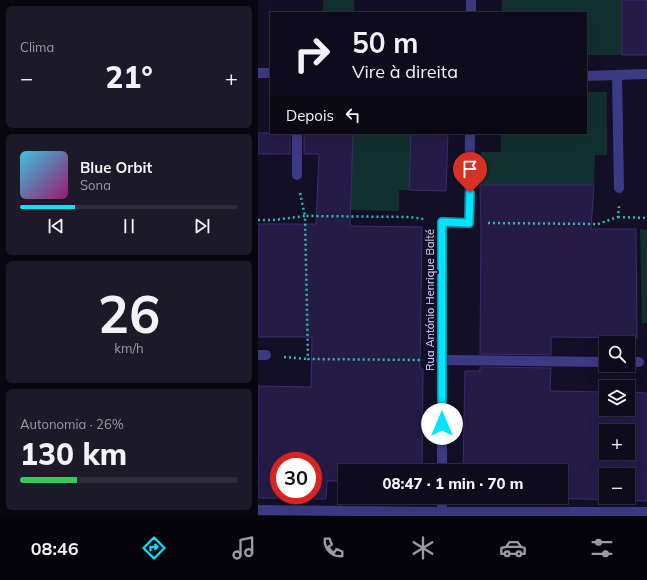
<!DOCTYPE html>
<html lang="pt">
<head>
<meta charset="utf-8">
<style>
	body { margin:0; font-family:Mulish,sans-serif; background:#1c1929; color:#f1f3f6; height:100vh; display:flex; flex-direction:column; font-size:15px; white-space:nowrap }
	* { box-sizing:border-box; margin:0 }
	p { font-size:13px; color:#9b9ba3 }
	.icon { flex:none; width:22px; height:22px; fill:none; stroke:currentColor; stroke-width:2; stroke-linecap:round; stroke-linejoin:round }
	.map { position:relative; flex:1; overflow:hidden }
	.sheet { display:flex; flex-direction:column; gap:6px; padding:6px; background:#08060f; width:258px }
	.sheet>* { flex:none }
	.hud { position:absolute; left:12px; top:12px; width:317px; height:122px; border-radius:0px; box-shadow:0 4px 16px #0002,0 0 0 1px #2e2b3b; background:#0e0b1c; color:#f1f3f6; overflow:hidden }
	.buttons { position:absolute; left:341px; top:336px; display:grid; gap:8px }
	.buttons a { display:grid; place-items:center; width:36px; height:36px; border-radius:0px; background:#0e0b1c; box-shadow:0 4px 16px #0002,0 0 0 1px #2e2b3b; font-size:20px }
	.speed { position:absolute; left:12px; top:452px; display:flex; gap:8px; font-size:20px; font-weight:700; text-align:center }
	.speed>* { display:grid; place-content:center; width:52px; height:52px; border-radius:50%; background:#0e0b1c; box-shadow:0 4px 16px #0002,0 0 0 1px #2e2b3b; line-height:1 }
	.speed .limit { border:6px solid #d22; background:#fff; color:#111 }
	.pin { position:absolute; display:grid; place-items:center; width:34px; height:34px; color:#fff; margin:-41px -17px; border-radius:50% 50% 50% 0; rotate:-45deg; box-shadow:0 0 4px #0007 }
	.pin .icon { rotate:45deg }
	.me { position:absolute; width:44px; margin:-22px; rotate:0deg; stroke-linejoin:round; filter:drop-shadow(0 0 3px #0008) }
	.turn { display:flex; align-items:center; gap:14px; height:84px; padding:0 16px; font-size:18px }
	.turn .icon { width:52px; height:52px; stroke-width:2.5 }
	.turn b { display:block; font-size:28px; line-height:34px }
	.then { display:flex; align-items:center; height:38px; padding:0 16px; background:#0003; gap:8px; font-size:15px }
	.big { font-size:30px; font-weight:800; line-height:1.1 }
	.sheet .card { flex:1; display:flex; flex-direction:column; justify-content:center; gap:6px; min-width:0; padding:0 14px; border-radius:6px; background:#1c1929 }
	.sheet .dial { align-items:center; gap:0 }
	.dial b { font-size:52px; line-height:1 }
	.song { display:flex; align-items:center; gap:12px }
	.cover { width:48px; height:48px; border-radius:6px; background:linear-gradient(135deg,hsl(190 70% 55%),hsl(320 70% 35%)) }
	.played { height:4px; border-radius:2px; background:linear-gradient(90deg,#00e5ff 25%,#2e2b3b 25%) }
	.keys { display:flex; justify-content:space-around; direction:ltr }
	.heat { display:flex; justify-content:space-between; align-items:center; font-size:22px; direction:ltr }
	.charge { height:6px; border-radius:3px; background:linear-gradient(90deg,#34c759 26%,#2e2b3b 0) }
	.trip { position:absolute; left:80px; top:464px; width:230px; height:40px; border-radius:0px; background:#0e0b1c; box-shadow:0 4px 16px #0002,0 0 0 1px #2e2b3b; font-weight:800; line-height:40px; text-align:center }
	.menu { display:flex; height:64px; justify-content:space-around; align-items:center; background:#06040b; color:#9b9ba3 }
	.menu .icon { width:28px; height:28px }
	.menu .selected { color:#00e5ff }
	.menu b { font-size:18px; color:#f1f3f6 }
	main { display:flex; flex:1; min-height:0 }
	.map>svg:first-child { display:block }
	.green { fill:#12302f }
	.building { fill:#241b47; stroke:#3b2d73; fill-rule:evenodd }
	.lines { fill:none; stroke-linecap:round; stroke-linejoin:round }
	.path { stroke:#2fb8b0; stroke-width:2.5; stroke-dasharray:2 3; stroke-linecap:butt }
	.minor { stroke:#3d3a85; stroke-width:10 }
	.route-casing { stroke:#0095a6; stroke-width:10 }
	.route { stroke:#00e5ff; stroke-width:7 }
	.labels { text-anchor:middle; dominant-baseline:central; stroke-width:4; stroke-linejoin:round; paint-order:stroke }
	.street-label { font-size:11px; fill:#d9d4ff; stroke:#130f26 }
</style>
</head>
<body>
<main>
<section class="sheet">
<div class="card"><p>Clima</p>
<div class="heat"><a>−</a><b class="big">21°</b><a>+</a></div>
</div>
<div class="card">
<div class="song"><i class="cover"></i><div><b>Blue Orbit</b><p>Sona</p></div></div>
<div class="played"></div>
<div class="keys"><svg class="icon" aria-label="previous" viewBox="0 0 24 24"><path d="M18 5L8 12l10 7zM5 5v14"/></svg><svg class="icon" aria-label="pause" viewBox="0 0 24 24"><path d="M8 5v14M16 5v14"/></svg><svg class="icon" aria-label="next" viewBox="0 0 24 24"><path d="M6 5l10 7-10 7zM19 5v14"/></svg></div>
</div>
<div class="card dial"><b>26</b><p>km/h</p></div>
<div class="card"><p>Autonomia · 26%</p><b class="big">130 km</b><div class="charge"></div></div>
</section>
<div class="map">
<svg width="389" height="516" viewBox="0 0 389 516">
	<rect width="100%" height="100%" fill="#130f26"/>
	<g class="green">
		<rect x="65" y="0" width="31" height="13"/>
		<path d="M244,0H364V55H328V13H244Z"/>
		<path d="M328,92H349V155H337L336,185H222L223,152H243V133H328Z"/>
		<path d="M95,133H153L151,190H141V211L92,210Z"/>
		<path d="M382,229L389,230V323H384Z"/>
	</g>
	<g class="building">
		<rect x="364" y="0" width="25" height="55"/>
		<rect x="0" y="133" width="32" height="21"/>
		<path d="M46,133H95L92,226L164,227L162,369H165L164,471H87V481H69L68,499L0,498V386L53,387L54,337H0V224H58L61,154H46ZM21,461H55V495H21Z"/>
		<path d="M153,133H190L188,191L151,190Z"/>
		<path d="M222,185H336L333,229H378L379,338L293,337V355L222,354L223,228Z"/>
		<path d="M222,367L293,368L292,391L348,392V409H370V392L389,393V501L292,498V497H303V471H205L207,371H222ZM348,431H370V453H348ZM348,475H370V497H348Z"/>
	</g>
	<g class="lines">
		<g class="path">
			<path d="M42,193L47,216L152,217L166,219"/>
			<path d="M360,217L389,218"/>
			<path d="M0,220H16L47,216L50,359L165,360"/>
			<path d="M230,223L340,224L360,217L361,206"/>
			<path d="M26,357L50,359"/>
		</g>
		<g class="minor">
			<path d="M213,13V0"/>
			<path d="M0,73H13"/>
			<path d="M328,76L389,74"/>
			<path d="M359,76L361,188"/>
			<path d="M39,133V175"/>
			<path d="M0,355H8"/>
			<path d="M183,360L348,362"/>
			<path d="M370,362H381"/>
			<path d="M184,471V222L211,223L212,133"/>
			<path d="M184,497V512"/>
			<path d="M0,510L184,512H389"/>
		</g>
	</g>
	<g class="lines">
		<defs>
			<path id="route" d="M184,424V222L211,223L212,193"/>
		</defs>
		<use href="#route" class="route-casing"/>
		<use href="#route" class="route"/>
	</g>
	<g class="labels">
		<g class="street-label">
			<text transform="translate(172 300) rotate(-90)">Rua António Henrique Balté</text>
		</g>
	</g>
</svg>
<div class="buttons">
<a><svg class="icon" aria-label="search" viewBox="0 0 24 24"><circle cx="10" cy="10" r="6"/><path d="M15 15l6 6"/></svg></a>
<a><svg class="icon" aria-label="layers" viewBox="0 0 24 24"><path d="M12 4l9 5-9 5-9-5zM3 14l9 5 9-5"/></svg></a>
<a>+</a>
<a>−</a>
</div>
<div class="speed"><div class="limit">30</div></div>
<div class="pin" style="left:212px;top:193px;background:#d93025"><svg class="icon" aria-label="arrive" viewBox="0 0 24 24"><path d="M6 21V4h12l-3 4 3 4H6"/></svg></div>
<svg class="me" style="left:184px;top:424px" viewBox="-20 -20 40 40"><circle r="19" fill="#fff"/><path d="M0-13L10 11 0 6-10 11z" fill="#00e5ff"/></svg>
<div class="trip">08:47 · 1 min · 70 m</div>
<div class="hud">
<div class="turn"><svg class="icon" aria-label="right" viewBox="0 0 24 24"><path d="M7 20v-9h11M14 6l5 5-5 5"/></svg><div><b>50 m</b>Vire à direita</div></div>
<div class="then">Depois<svg class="icon" aria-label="left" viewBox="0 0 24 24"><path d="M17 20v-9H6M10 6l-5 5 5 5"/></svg></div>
</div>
</div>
</main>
<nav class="menu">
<b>08:46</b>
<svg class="icon selected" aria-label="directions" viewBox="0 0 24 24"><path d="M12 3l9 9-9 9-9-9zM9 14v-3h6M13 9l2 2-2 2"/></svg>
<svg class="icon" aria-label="music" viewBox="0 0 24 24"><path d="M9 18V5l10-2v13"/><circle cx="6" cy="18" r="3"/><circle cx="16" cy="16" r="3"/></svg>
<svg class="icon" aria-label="phone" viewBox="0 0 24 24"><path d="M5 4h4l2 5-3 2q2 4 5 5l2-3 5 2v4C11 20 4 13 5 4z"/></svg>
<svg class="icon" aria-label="climate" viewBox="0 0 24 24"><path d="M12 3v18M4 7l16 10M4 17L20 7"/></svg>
<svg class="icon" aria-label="car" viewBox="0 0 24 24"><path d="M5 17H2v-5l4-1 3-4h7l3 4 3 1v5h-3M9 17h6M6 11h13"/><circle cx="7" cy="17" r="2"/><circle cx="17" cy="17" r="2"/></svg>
<svg class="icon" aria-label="filters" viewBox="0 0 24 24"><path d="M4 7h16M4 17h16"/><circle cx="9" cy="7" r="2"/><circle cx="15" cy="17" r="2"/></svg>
</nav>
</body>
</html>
